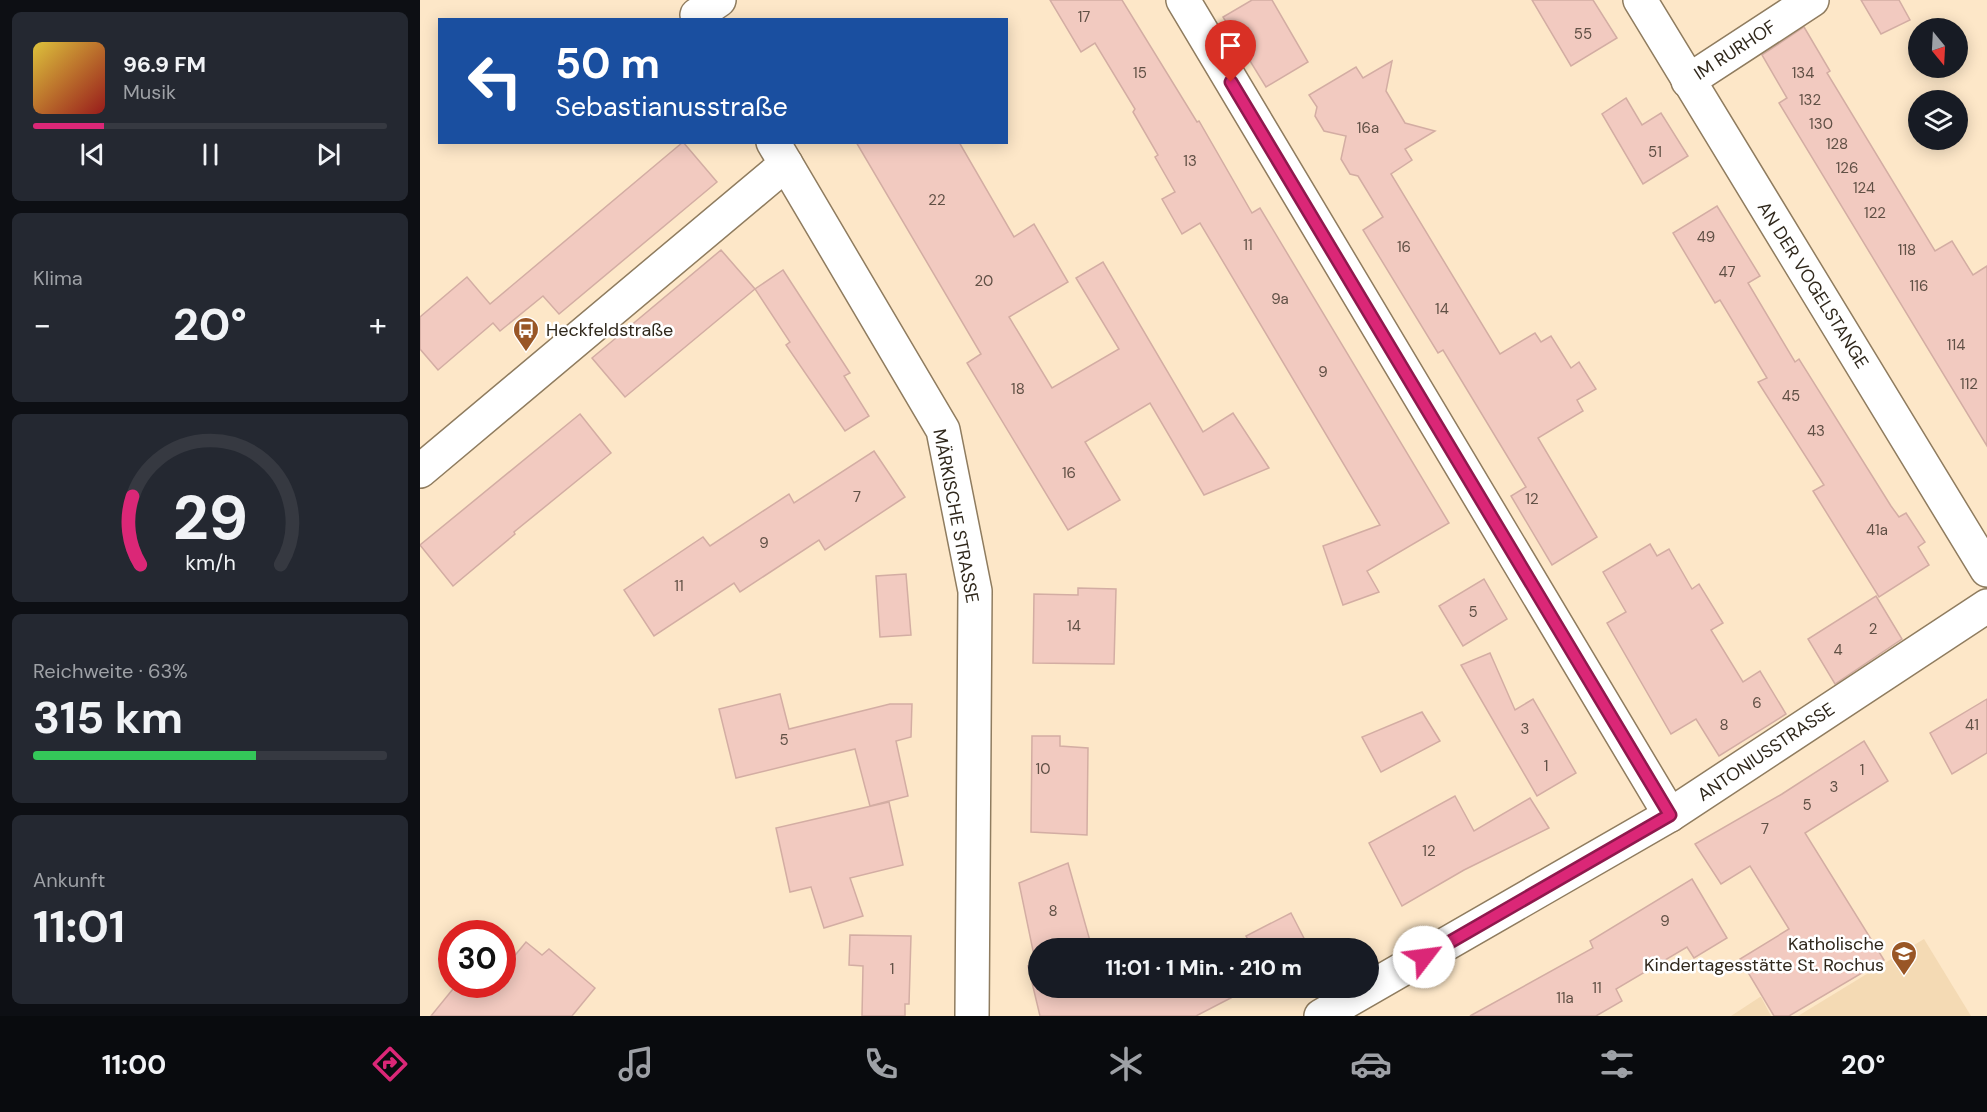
<!DOCTYPE html>
<html lang="de">
<head>
<meta charset="utf-8">
<style>
	body { margin:0; font-family:"DM Sans",sans-serif; background:#242831; color:#f1f3f6; height:100vh; display:flex; flex-direction:column; font-size:22px; white-space:nowrap }
	* { box-sizing:border-box; margin:0 }
	p { font-size:20px; color:#9ea1a6 }
	.icon { flex:none; width:33px; height:33px; fill:none; stroke:currentColor; stroke-width:2; stroke-linecap:round; stroke-linejoin:round }
	.map { position:relative; flex:1; overflow:hidden }
	.drawer { display:flex; flex-direction:column; gap:12px; padding:12px; background:#0d0f14; width:420px }
	.drawer>* { flex:none }
	.top-card { position:absolute; left:18px; top:18px; width:570px; height:126px; border-radius:0px; box-shadow:0 3px 15px #0003; background:#1a4fa0; color:#fff; overflow:hidden }
	.needle { width:39px; rotate:162deg }
	.tools { position:absolute; left:1488px; top:18px; display:grid; gap:12px }
	.tools a { display:grid; place-items:center; width:60px; height:60px; border-radius:50%; background:#171b24; box-shadow:0 3px 15px #0003; font-size:30px }
	.speed { position:absolute; left:18px; top:920px; display:flex; gap:12px; font-size:30px; font-weight:700; text-align:center }
	.speed>* { display:grid; place-content:center; width:78px; height:78px; border-radius:50%; background:#171b24; box-shadow:0 3px 15px #0003; line-height:1 }
	.speed .limit { border:9px solid #d22; background:#fff; color:#111 }
	.pin { position:absolute; display:grid; place-items:center; width:51px; height:51px; color:#fff; margin:-62px -26px; border-radius:50% 50% 50% 0; rotate:-45deg; box-shadow:0 0 6px #0007 }
	.pin .icon { rotate:45deg }
	.me { position:absolute; width:66px; margin:-33px; rotate:60deg; stroke-linejoin:round; filter:drop-shadow(0 0 4px #0008) }
	.turn { display:flex; align-items:center; gap:21px; height:126px; padding:0 18px; font-size:27px }
	.turn .icon { width:78px; height:78px; stroke-width:2.5 }
	.turn b { display:block; font-size:42px; line-height:51px }
	.big { font-size:45px; font-weight:700; line-height:1.1 }
	.drawer .tile { flex:1; display:flex; flex-direction:column; justify-content:center; gap:9px; min-width:0; padding:0 21px; border-radius:9px; background:#242831 }
	.drawer .dial { align-items:center; gap:0 }
	.dial svg { height:156px; overflow:visible; fill:none; stroke:#363941; stroke-width:7; stroke-linecap:round; text-anchor:middle }
	.dial text { fill:#f1f3f6; stroke:none }
	.song { display:flex; align-items:center; gap:18px }
	.cover { width:72px; height:72px; border-radius:9px; background:linear-gradient(135deg,hsl(50 70% 55%),hsl(0 70% 35%)) }
	.played { height:6px; border-radius:3px; background:linear-gradient(90deg,#db2777 20%,#363941 20%) }
	.keys { display:flex; justify-content:space-around; direction:ltr }
	.heat { display:flex; justify-content:space-between; align-items:center; font-size:33px; direction:ltr }
	.charge { height:9px; border-radius:4px; background:linear-gradient(90deg,#34c759 63%,#363941 0) }
	.trip { position:absolute; left:608px; top:938px; width:351px; height:60px; border-radius:30px; background:#171b24; box-shadow:0 3px 15px #0003; font-weight:700; line-height:60px; text-align:center }
	.menu { display:flex; height:96px; justify-content:space-around; align-items:center; background:#090b0e; color:#9ea1a6 }
	.menu .icon { width:42px; height:42px }
	.menu .selected { color:#db2777 }
	.menu b { font-size:27px; color:#f1f3f6 }
	main { display:flex; flex:1; min-height:0 }
	.map>svg:first-child { display:block }
	.built { fill:#f4dab4 }
	.building { fill:#f2cac0; stroke:#d3ada3; stroke-width:1.5 }
	.lines { fill:none; stroke-linecap:round; stroke-linejoin:round }
	.minor-casing { stroke:#8f7c5f; stroke-width:36 }
	.minor { stroke:#fff; stroke-width:33 }
	.route-casing { stroke:#8e194d; stroke-width:15 }
	.route { stroke:#db2777; stroke-width:10 }
	.labels { text-anchor:middle; dominant-baseline:central; stroke-width:5; stroke-linejoin:round; paint-order:stroke }
	.number-label { font-size:15px; fill:#605045 }
	.street-label { font-size:18px; fill:#30281c; stroke:#fff }
	.poi-label { font-size:18px; fill:#30281c; stroke:#fff; text-anchor:start }
</style>
</head>
<body>
<main>
<section class="drawer">
<div class="tile">
<div class="song"><i class="cover"></i><div><b>96.9 FM</b><p>Musik</p></div></div>
<div class="played"></div>
<div class="keys"><svg class="icon" aria-label="previous" viewBox="0 0 24 24"><path d="M18 5L8 12l10 7zM5 5v14"/></svg><svg class="icon" aria-label="pause" viewBox="0 0 24 24"><path d="M8 5v14M16 5v14"/></svg><svg class="icon" aria-label="next" viewBox="0 0 24 24"><path d="M6 5l10 7-10 7zM19 5v14"/></svg></div>
</div>
<div class="tile"><p>Klima</p>
<div class="heat"><a>−</a><b class="big">20°</b><a>+</a></div>
</div>
<div class="tile dial"><svg viewBox="0 0 100 80">
<path d="M14 69A42 42 0 1 1 86 69"/>
<path d="M14 69A42 42 0 0 1 10 34" stroke="#db2777"/>
<text x="50" y="56" font-size="32" font-weight="700">29</text>
<text x="50" y="72" font-size="11">km/h</text>
</svg></div>
<div class="tile"><p>Reichweite · 63%</p><b class="big">315 km</b><div class="charge"></div></div>
<div class="tile"><p>Ankunft</p><b class="big">11:01</b></div>
</section>
<div class="map">
<svg width="1567" height="1016" viewBox="0 0 1567 1016">
	<rect width="100%" height="100%" fill="#fde7c8"/>
	<g class="built">
		<path d="M1504,939L1551,1016H1378Z"/>
		<path d="M1341,997L1351,1016H1311L1340,997Z"/>
	</g>
	<g class="building">
		<path d="M630,0H702L777,122L779,121L832,213L840,208L1029,523L947,571L959,592L923,605L903,546L960,525L780,223L762,234L742,199L755,192L735,157L738,155L713,112L715,109L675,43L661,52Z"/>
		<path d="M832,0H852L888,62L846,87L803,17Z"/>
		<path d="M1112,0H1173L1197,38L1151,66Z"/>
		<path d="M1441,0H1479L1490,20L1461,34Z"/>
		<path d="M1384,27L1410,71L1407,73L1515,251L1532,241L1553,275L1567,266V446L1359,103L1367,98L1342,55Z"/>
		<path d="M972,61L966,91L985,123L1015,131L985,149L992,160L971,174L1080,354L1115,333L1121,342L1131,336L1151,368L1159,362L1176,389L1157,400L1163,411L1118,438L1177,537L1132,565L1091,496L1106,487L1023,350L1018,353L943,230L963,217L938,176L930,174L921,159L926,136L904,131L895,116L897,107L889,95L936,67L943,78Z"/>
		<path d="M1206,98L1222,125L1241,113L1268,156L1223,184L1182,114Z"/>
		<path d="M263,142L297,182L139,314L123,296L80,331L73,323L18,370L0,349V317L47,277L70,304Z"/>
		<path d="M436,142H539L594,237L614,224L648,282L589,317L632,388L699,349L656,278L683,262L783,432L813,413L849,468L784,495L730,403L665,442L700,500L648,530L547,363L561,354Z"/>
		<path d="M1297,206L1340,276L1328,283L1375,362L1379,359L1471,506L1479,517L1486,513L1505,542L1498,547L1509,565L1459,597L1393,491L1404,485L1338,382L1347,378L1300,300L1295,303L1253,233Z"/>
		<path d="M301,250L335,289L205,397L172,358Z"/>
		<path d="M363,270L430,373L424,376L449,416L425,431L366,345L370,342L335,289Z"/>
		<path d="M160,414L191,453L94,532L95,534L33,586L0,545Z"/>
		<path d="M454,451L485,497L405,550L399,540L320,592L314,583L234,636L204,590L283,537L290,546L369,494L374,503Z"/>
		<path d="M1230,544L1237,556L1249,549L1272,589L1279,584L1303,623L1291,630L1323,682L1340,671L1366,714L1299,756L1276,719L1251,734L1187,623L1206,612L1183,572Z"/>
		<path d="M486,574L491,635L460,637L456,576Z"/>
		<path d="M1064,579L1087,619L1043,646L1019,606Z"/>
		<path d="M658,588L696,589L694,664L613,663L614,594L658,595Z"/>
		<path d="M1456,596L1482,639L1415,684L1388,639Z"/>
		<path d="M1070,653L1095,710L1113,699L1156,773L1117,796L1041,665Z"/>
		<path d="M360,694L369,729L470,704H492L491,737L476,741L488,796L450,806L435,749L316,778L299,709Z"/>
		<path d="M1567,699V753L1532,774L1510,733Z"/>
		<path d="M1002,712L1020,741L961,772L942,737Z"/>
		<path d="M612,736H640V746L668,748L667,835L611,832Z"/>
		<path d="M1444,741L1468,781L1385,833L1464,960L1369,1016H1354L1320,959L1369,929L1330,866L1301,884L1275,844L1362,794Z"/>
		<path d="M1035,796L1054,831L1110,798L1129,828L1044,870L982,906L949,843Z"/>
		<path d="M469,802L483,865L430,878L443,916L404,928L391,887L370,892L356,828Z"/>
		<path d="M648,863L672,948H618V987H832L776,1016H620L608,966L616,965L599,883Z"/>
		<path d="M1272,879L1307,938L1274,958L1267,947L1196,989L1202,1001L1176,1016H1050L1173,948L1170,941Z"/>
		<path d="M871,913L889,948H824L831,945L826,936Z"/>
		<path d="M430,935L491,936L489,1004H485V1016H442L443,966L429,965Z"/>
		<path d="M106,942L122,955L129,949L175,988L152,1016H11L37,984H82V971Z"/>
	</g>
	<g class="lines">
		<defs>
			<g id="minor">
				<path d="M763,0L1250,815"/>
				<path d="M1220,0L1567,570"/>
				<path d="M280,20L277,15L299,0"/>
				<path d="M1268,81L1392,0"/>
				<path d="M366,164L523,430L555,591L552,1016"/>
				<path d="M0,471L366,164L353,142"/>
				<path d="M901,1016L1250,815L1567,606"/>
			</g>
		</defs>
		<use href="#minor" class="minor-casing"/>
		<use href="#minor" class="minor"/>
	</g>
	<g class="lines">
		<defs>
			<path id="route" d="M811,82L1250,815L1004,957"/>
		</defs>
		<use href="#route" class="route-casing"/>
		<use href="#route" class="route"/>
	</g>
	<defs>
		<symbol id="bus-pin" viewBox="-11 -11 22 30"><path d="M0 17L-7.5 6A9.5 9.5 0 1 1 7.5 6Z" fill="#995626" stroke="#fff"/><path d="M-5-6H5V4H4V6H2V4H-2V6H-4V4H-5ZM-3.5-4V0h7V-4ZM-3.5 1.2v1.5H-2V1.2ZM2 1.2v1.5H3.5V1.2Z" fill="#fff"/></symbol>
		<symbol id="school-pin" viewBox="-11 -11 22 30"><path d="M0 17L-7.5 6A9.5 9.5 0 1 1 7.5 6Z" fill="#995626" stroke="#fff"/><path d="M0-5L7-2L0 1L-7-2ZM-4 1L0 2.5L4 1V4Q0 6-4 4Z" fill="#fff"/></symbol>
	</defs>
	<g fill-rule="evenodd">
		<use href="#bus-pin" x="91" y="315" width="30" height="40"/>
		<use href="#school-pin" x="1469" y="939" width="30" height="40"/>
	</g>
	<g class="labels">
		<g class="number-label">
			<text x="664" y="17">17</text>
			<text x="1163" y="34">55</text>
			<text x="720" y="73">15</text>
			<text x="1383" y="73">134</text>
			<text x="1390" y="100">132</text>
			<text x="1401" y="124">130</text>
			<text x="948" y="128">16a</text>
			<text x="1417" y="144">128</text>
			<text x="1235" y="152">51</text>
			<text x="770" y="161">13</text>
			<text x="1427" y="168">126</text>
			<text x="1444" y="188">124</text>
			<text x="517" y="200">22</text>
			<text x="1455" y="213">122</text>
			<text x="1286" y="237">49</text>
			<text x="828" y="245">11</text>
			<text x="984" y="247">16</text>
			<text x="1487" y="250">118</text>
			<text x="1307" y="272">47</text>
			<text x="564" y="281">20</text>
			<text x="1499" y="286">116</text>
			<text x="860" y="299">9a</text>
			<text x="1022" y="309">14</text>
			<text x="1536" y="345">114</text>
			<text x="903" y="372">9</text>
			<text x="1549" y="384">112</text>
			<text x="598" y="389">18</text>
			<text x="1371" y="396">45</text>
			<text x="1396" y="431">43</text>
			<text x="649" y="473">16</text>
			<text x="437" y="497">7</text>
			<text x="1112" y="499">12</text>
			<text x="1457" y="530">41a</text>
			<text x="344" y="543">9</text>
			<text x="259" y="586">11</text>
			<text x="1053" y="612">5</text>
			<text x="654" y="626">14</text>
			<text x="1453" y="629">2</text>
			<text x="1418" y="650">4</text>
			<text x="1337" y="703">6</text>
			<text x="1304" y="725">8</text>
			<text x="1552" y="725">41</text>
			<text x="1105" y="729">3</text>
			<text x="364" y="740">5</text>
			<text x="1126" y="766">1</text>
			<text x="623" y="769">10</text>
			<text x="1442" y="770">1</text>
			<text x="1414" y="787">3</text>
			<text x="1387" y="805">5</text>
			<text x="1345" y="829">7</text>
			<text x="1009" y="851">12</text>
			<text x="633" y="911">8</text>
			<text x="1245" y="921">9</text>
			<text x="472" y="969">1</text>
			<text x="1177" y="988">11</text>
			<text x="1145" y="998">11a</text>
		</g>
		<g class="street-label">
			<text transform="translate(1315 50) rotate(-33)">IM RURHOF</text>
			<text transform="translate(1393 285) rotate(58)">AN DER VOGELSTANGE</text>
			<text transform="translate(536 516) rotate(79)">MÄRKISCHE STRASSE</text>
			<text transform="translate(1346 752) rotate(-34)">ANTONIUSSTRASSE</text>
		</g>
		<g class="poi-label">
			<text x="126" y="330">Heckfeldstraße</text>
			<text x="1464" y="944" text-anchor="end">Katholische<tspan x="1464" dy="21">Kindertagesstätte St. Rochus</tspan></text>
		</g>
	</g>
</svg>
<div class="tools">
<a><svg class="needle" viewBox="-14 -14 28 28"><path d="M0-13l5 13h-10z" fill="#e53935"/><path d="M0 13l5-13h-10z" fill="#9ea1a6"/></svg></a>
<a><svg class="icon" aria-label="layers" viewBox="0 0 24 24"><path d="M12 4l9 5-9 5-9-5zM3 14l9 5 9-5"/></svg></a>
</div>
<div class="speed"><div class="limit">30</div></div>
<div class="pin" style="left:811px;top:82px;background:#d93025"><svg class="icon" aria-label="arrive" viewBox="0 0 24 24"><path d="M6 21V4h12l-3 4 3 4H6"/></svg></div>
<svg class="me" style="left:1004px;top:957px" viewBox="-20 -20 40 40"><circle r="19" fill="#fff"/><path d="M0-13L10 11 0 6-10 11z" fill="#db2777"/></svg>
<div class="trip">11:01 · 1 Min. · 210 m</div>
<div class="top-card">
<div class="turn"><svg class="icon" aria-label="left" viewBox="0 0 24 24"><path d="M17 20v-9H6M10 6l-5 5 5 5"/></svg><div><b>50 m</b>Sebastianusstraße</div></div>
</div>
</div>
</main>
<nav class="menu">
<b>11:00</b>
<svg class="icon selected" aria-label="directions" viewBox="0 0 24 24"><path d="M12 3l9 9-9 9-9-9zM9 14v-3h6M13 9l2 2-2 2"/></svg>
<svg class="icon" aria-label="music" viewBox="0 0 24 24"><path d="M9 18V5l10-2v13"/><circle cx="6" cy="18" r="3"/><circle cx="16" cy="16" r="3"/></svg>
<svg class="icon" aria-label="phone" viewBox="0 0 24 24"><path d="M5 4h4l2 5-3 2q2 4 5 5l2-3 5 2v4C11 20 4 13 5 4z"/></svg>
<svg class="icon" aria-label="climate" viewBox="0 0 24 24"><path d="M12 3v18M4 7l16 10M4 17L20 7"/></svg>
<svg class="icon" aria-label="car" viewBox="0 0 24 24"><path d="M5 17H2v-5l4-1 3-4h7l3 4 3 1v5h-3M9 17h6M6 11h13"/><circle cx="7" cy="17" r="2"/><circle cx="17" cy="17" r="2"/></svg>
<svg class="icon" aria-label="filters" viewBox="0 0 24 24"><path d="M4 7h16M4 17h16"/><circle cx="9" cy="7" r="2"/><circle cx="15" cy="17" r="2"/></svg>
<b>20°</b>
</nav>
</body>
</html>
